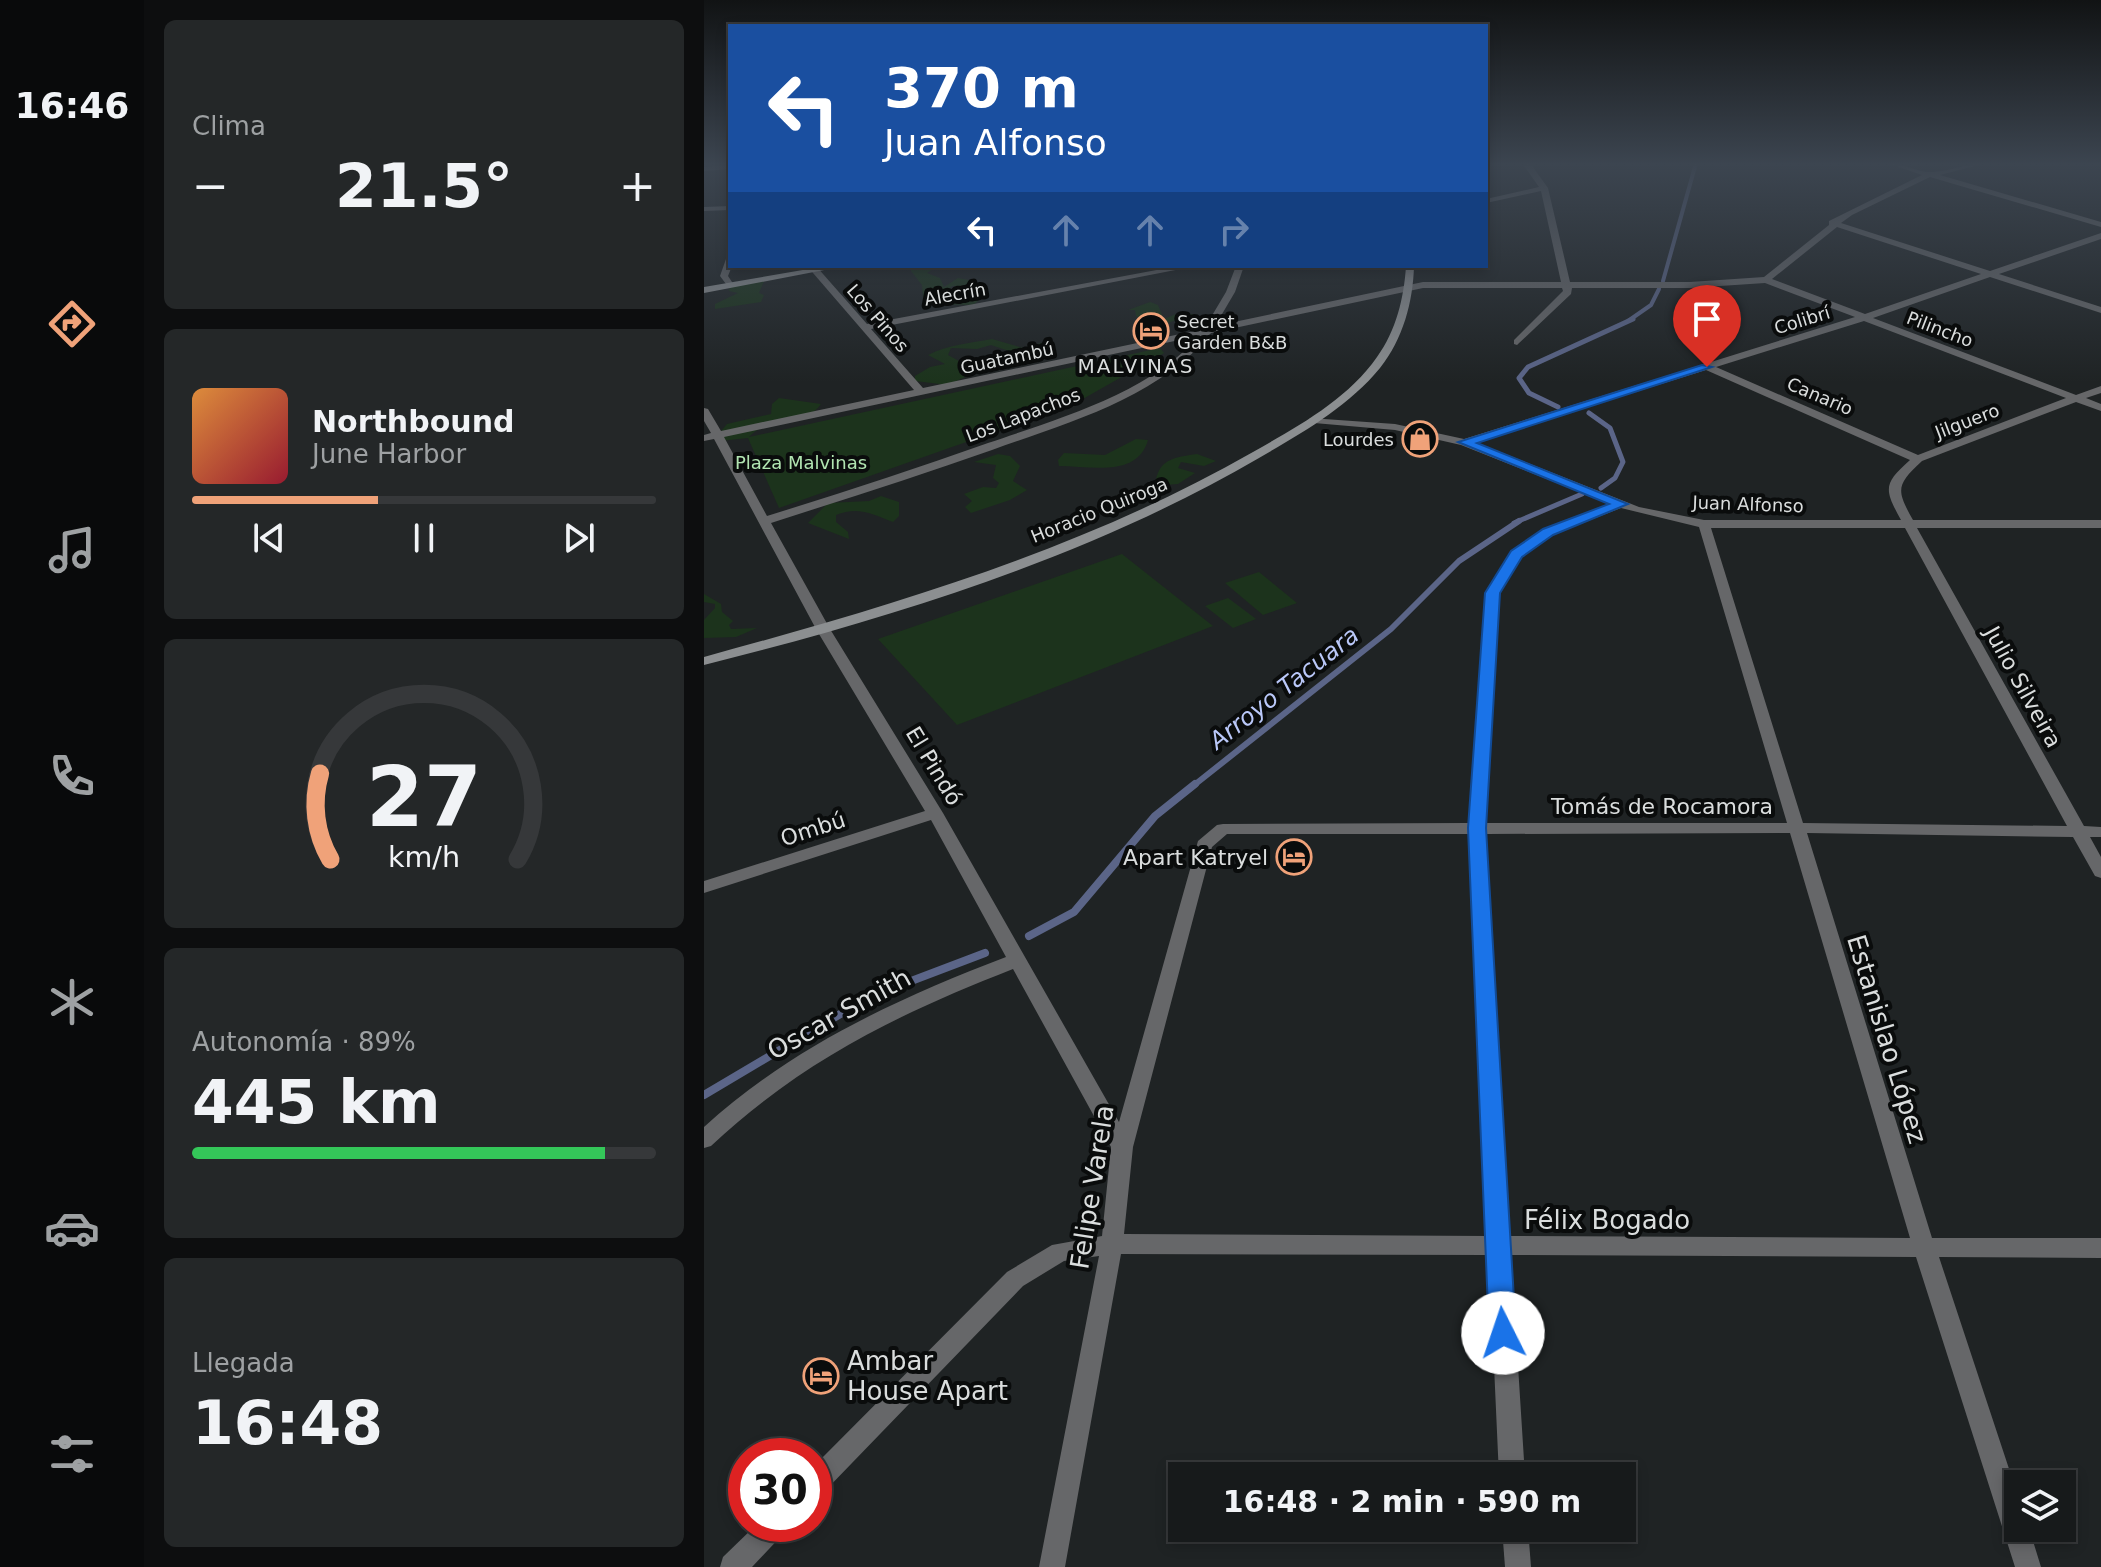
<!DOCTYPE html>
<html lang="es">
<head>
<meta charset="utf-8">
<style>
	body { margin:0; font-family:"DejaVu Sans",sans-serif; background:#242728; color:#f1f3f6; height:100vh; display:flex; flex-direction:column; font-size:30px; white-space:nowrap }
	* { box-sizing:border-box; margin:0 }
	p { font-size:26px; color:#9ea1a3 }
	.icon { flex:none; width:44px; height:44px; fill:none; stroke:currentColor; stroke-width:2; stroke-linecap:round; stroke-linejoin:round }
	.map { position:relative; flex:1; overflow:hidden }
	.drawer { display:flex; flex-direction:column; gap:20px; padding:20px; background:#0d0e0f; width:560px }
	.drawer>* { flex:none }
	.top-card { position:absolute; left:24px; top:24px; width:760px; height:244px; border-radius:0px; box-shadow:0 4px 12px #0003,0 0 0 2px #36383a; background:#1a4fa0; color:#fff; overflow:hidden }
	.tools { position:absolute; left:1300px; top:1470px; display:grid; gap:16px }
	.tools a { display:grid; place-items:center; width:72px; height:72px; border-radius:0px; background:#171a1b; box-shadow:0 4px 12px #0003,0 0 0 2px #36383a; font-size:40px }
	.speed { position:absolute; left:24px; top:1438px; display:flex; gap:16px; font-size:40px; font-weight:700; text-align:center }
	.speed>* { display:grid; place-content:center; width:104px; height:104px; border-radius:50%; background:#171a1b; box-shadow:0 4px 12px #0003,0 0 0 2px #36383a; line-height:1 }
	.speed .limit { border:12px solid #d22; background:#fff; color:#111 }
	.pin { position:absolute; display:grid; place-items:center; width:68px; height:68px; color:#fff; margin:-82px -34px; border-radius:50% 50% 50% 0; rotate:-45deg; box-shadow:0 0 8px #0007 }
	.pin .icon { rotate:45deg }
	.me { position:absolute; width:88px; margin:-44px; rotate:356deg; stroke-linejoin:round; filter:drop-shadow(0 0 6px #0008) }
	.turn { display:flex; align-items:center; gap:28px; height:168px; padding:0 24px; font-size:36px }
	.turn .icon { width:104px; height:104px; stroke-width:2.5 }
	.turn b { display:block; font-size:56px; line-height:68px }
	.lanes { display:flex; align-items:center; height:76px; padding:0 24px; background:#0003; justify-content:center; gap:40px; direction:ltr }
	.lanes .off { opacity:.35 }
	.big { font-size:60px; font-weight:600; line-height:1.1 }
	.drawer .tile { flex:1; display:flex; flex-direction:column; justify-content:center; gap:12px; min-width:0; padding:0 28px; border-radius:12px; background:#242728 }
	.drawer .dial { align-items:center; gap:0 }
	.dial svg { height:208px; overflow:visible; fill:none; stroke:#36383a; stroke-width:7; stroke-linecap:round; text-anchor:middle }
	.dial text { fill:#f1f3f6; stroke:none }
	.song { display:flex; align-items:center; gap:24px }
	.cover { width:96px; height:96px; border-radius:12px; background:linear-gradient(135deg,hsl(30 70% 55%),hsl(350 70% 35%)) }
	.played { height:8px; border-radius:4px; background:linear-gradient(90deg,#f0a279 40%,#36383a 40%) }
	.keys { display:flex; justify-content:space-around; direction:ltr }
	.heat { display:flex; justify-content:space-between; align-items:center; font-size:44px; direction:ltr }
	.charge { height:12px; border-radius:6px; background:linear-gradient(90deg,#34c759 89%,#36383a 0) }
	.trip { position:absolute; left:464px; top:1462px; width:468px; height:80px; border-radius:0px; background:#171a1b; box-shadow:0 4px 12px #0003,0 0 0 2px #36383a; font-weight:600; line-height:80px; text-align:center }
	main { display:flex; flex:1; min-height:0 }
	.tabs { display:flex; flex-direction:column; width:144px; justify-content:space-around; align-items:center; background:#090a0b; color:#9ea1a3 }
	.tabs .icon { width:56px; height:56px }
	.tabs .active { color:#f0a279 }
	.tabs b { font-size:36px; color:#f1f3f6 }
	.map>svg:first-child { display:block }
	.green { fill:#1c331c }
	.lines { fill:none; stroke-linecap:round; stroke-linejoin:round }
	.stream-far3 { stroke:#5b6588; stroke-width:4 }
	.stream-far2 { stroke:#5b6588; stroke-width:5 }
	.stream-far1 { stroke:#5b6588; stroke-width:6 }
	.stream { stroke:#5b6588; stroke-width:8 }
	.minor { fill:#666769; fill-rule:evenodd }
	.secondary { fill:#8c8f91; fill-rule:evenodd }
	.route { fill:#1a73e8; stroke:#114b97; stroke-width:2 }
	.labels { text-anchor:middle; dominant-baseline:central; stroke-width:8; stroke-linejoin:round; paint-order:stroke }
	.far-street-label { font-size:18px; fill:#dadddd; stroke:#0a0c0c }
	.far-poi-label { font-size:18px; fill:#dadddd; stroke:#0a0c0c; text-anchor:start }
	.far-park-label { font-size:18px; fill:#b2e5b2; stroke:#0a0c0c }
	.far-neighbourhood-label { font-size:20px; letter-spacing:2px; fill:#dadddd; stroke:#0a0c0c }
	.street-label { font-size:22px; fill:#dadddd; stroke:#0a0c0c }
	.poi-label { font-size:22px; fill:#dadddd; stroke:#0a0c0c; text-anchor:end }
	.water-label { font-size:24px; font-style:italic; fill:#bac8f9; stroke:#0a0c0c }
	.near-street-label { font-size:26px; fill:#dadddd; stroke:#0a0c0c }
	.near-poi-label { font-size:26px; fill:#dadddd; stroke:#0a0c0c; text-anchor:start }
</style>
</head>
<body>
<main>
<nav class="tabs">
<b>16:46</b>
<svg class="icon active" aria-label="directions" viewBox="0 0 24 24"><path d="M12 3l9 9-9 9-9-9zM9 14v-3h6M13 9l2 2-2 2"/></svg>
<svg class="icon" aria-label="music" viewBox="0 0 24 24"><path d="M9 18V5l10-2v13"/><circle cx="6" cy="18" r="3"/><circle cx="16" cy="16" r="3"/></svg>
<svg class="icon" aria-label="phone" viewBox="0 0 24 24"><path d="M5 4h4l2 5-3 2q2 4 5 5l2-3 5 2v4C11 20 4 13 5 4z"/></svg>
<svg class="icon" aria-label="climate" viewBox="0 0 24 24"><path d="M12 3v18M4 7l16 10M4 17L20 7"/></svg>
<svg class="icon" aria-label="car" viewBox="0 0 24 24"><path d="M5 17H2v-5l4-1 3-4h7l3 4 3 1v5h-3M9 17h6M6 11h13"/><circle cx="7" cy="17" r="2"/><circle cx="17" cy="17" r="2"/></svg>
<svg class="icon" aria-label="filters" viewBox="0 0 24 24"><path d="M4 7h16M4 17h16"/><circle cx="9" cy="7" r="2"/><circle cx="15" cy="17" r="2"/></svg>
</nav>
<section class="drawer">
<div class="tile"><p>Clima</p>
<div class="heat"><a>−</a><b class="big">21.5°</b><a>+</a></div>
</div>
<div class="tile">
<div class="song"><i class="cover"></i><div><b>Northbound</b><p>June Harbor</p></div></div>
<div class="played"></div>
<div class="keys"><svg class="icon" aria-label="previous" viewBox="0 0 24 24"><path d="M18 5L8 12l10 7zM5 5v14"/></svg><svg class="icon" aria-label="pause" viewBox="0 0 24 24"><path d="M8 5v14M16 5v14"/></svg><svg class="icon" aria-label="next" viewBox="0 0 24 24"><path d="M6 5l10 7-10 7zM19 5v14"/></svg></div>
</div>
<div class="tile dial"><svg viewBox="0 0 100 80">
<path d="M14 69A42 42 0 1 1 86 69"/>
<path d="M14 69A42 42 0 0 1 10 36" stroke="#f0a279"/>
<text x="50" y="56" font-size="32" font-weight="700">27</text>
<text x="50" y="72" font-size="11">km/h</text>
</svg></div>
<div class="tile"><p>Autonomía · 89%</p><b class="big">445 km</b><div class="charge"></div></div>
<div class="tile"><p>Llegada</p><b class="big">16:48</b></div>
</section>
<div class="map">
<svg width="1397" height="1567" viewBox="0 0 1397 1567">
	<rect width="100%" height="100%" fill="#1f2324"/>
	<g class="green">
		<path d="M208,266H233L223,273L236,278L240,287L254,278L271,281V286H248L240,295L279,297L269,305L227,304L219,297L218,285L207,271Z"/>
		<path d="M61,279L55,293L60,295L57,302L11,309V304L34,293L25,291L26,287Z"/>
		<path d="M446,302L454,305L460,319L472,314H489L496,320L487,329L477,331L482,316L459,325L444,323L432,316L431,310H424Z"/>
		<path d="M288,339L319,348L341,342L327,351L308,352L287,345L273,349L247,348L244,355L255,361L254,368L261,372V377L244,385L211,381V376L226,367L241,364L224,355C244,345 266,343 288,339Z"/>
		<path d="M456,348L460,353L370,404L75,508L44,438L16,441L13,436L23,424L67,414L68,404L75,398L117,404C101,428 63,416 45,437Z"/>
		<path d="M432,439L444,440C433,478 387,466 355,466L354,460L360,453L401,455Z"/>
		<path d="M294,454L306,456L316,466L309,481L323,490L306,500L267,513L261,507L268,501L260,494L279,487L292,488L295,483L289,478L292,465L270,462Z"/>
		<path d="M493,454L512,461L500,466L477,462L474,468L491,473L474,484L460,485L452,480C456,458 473,457 493,454Z"/>
		<path d="M177,496L195,502V516L189,522C168,514 154,506 132,515V522L144,532L145,539L104,523L124,503L165,501Z"/>
		<path d="M418,554L509,626L253,725L174,639Z"/>
		<path d="M555,572L593,603L559,615L521,583Z"/>
		<path d="M0,594L17,604L18,612L29,621L25,625L27,629L53,628L32,637L0,638V620L11,608V604L0,602Z"/>
		<path d="M524,598L552,619L529,628L501,606Z"/>
	</g>
	<g class="lines">
		<g class="stream-far3">
			<path d="M959,281L992,163"/>
			<path d="M924,321L947,305L955,289"/>
		</g>
		<g class="stream-far2">
			<path d="M854,407L825,393L815,378L824,367L929,319"/>
			<path d="M885,413L906,428L919,462L911,478L897,488"/>
			<path d="M810,523L878,494"/>
		</g>
		<path class="stream-far1" d="M489,786L687,629L755,561L815,521"/>
		<g class="stream">
			<path d="M325,936L370,912L451,816L491,784"/>
			<path d="M0,1095L165,997L281,953"/>
		</g>
		<g class="minor">
			<path d="M818,163H826L844,188L866,282H986L1060,277L1125,225V221L1218,175L1183,163C1199,163 1214,173 1229,172C1247,171 1263,163 1282,163L1236,175L1397,222V227L1226,177L1148,215L1137,223L1286,271L1397,233V239L1295,274L1397,307V313L1286,277L1169,318L1372,395L1397,386V393L1382,398L1397,404V411L1372,402L1218,461C1192,485 1192,490 1209,520H1397V528H1213L1380,826L1397,827V837H1386L1397,857V878L1391,876L1369,837L1103,833L1228,1238H1397V1258L1235,1257L1314,1496V1528H1325L1337,1567H1311L1212,1257L807,1255L821,1476H795L785,1255L417,1254L361,1567H335L395,1256L360,1261L319,1286L119,1493L110,1497V1466L303,1272L348,1245L398,1236L407,1147L309,969C194,1014 99,1060 7,1146L0,1148V1127C88,1047 192,999 302,957L227,820L0,893V881L221,811L112,629L10,439L0,441V435L7,433L0,421V408L4,409L17,431L210,390L103,266H112L163,324L474,266H492L167,329L219,388L500,329L522,292L532,266H540L531,292L511,326L719,282H857L837,191L782,203V199L835,187ZM1133,227L1277,274L1161,314L1068,279ZM1061,283L1151,317L760,439L691,424L606,418L605,420L610,423L691,430L757,445L906,504L840,529L807,551L781,593L765,823L519,824L513,825L494,841L415,1122L239,813L126,629L67,523C141,499 215,476 288,450C363,423 455,398 507,333L719,288H858L859,291L810,340V344L813,345L867,294L868,288H986ZM1160,321L1362,398L1214,455L1012,367ZM494,336C449,392 351,420 284,443C211,469 137,493 63,516L20,437ZM1002,370L1206,460C1179,484 1180,489 1197,520H1000L935,507L771,442ZM917,508L995,527L1083,823H782L795,593L817,556L848,535ZM1007,528H1201L1363,826L1099,823ZM1086,833L1206,1238L806,1236L782,834ZM523,834H765L784,1236L420,1234L429,1147L508,847Z"/>
			<path d="M26,165V169L0,171V167Z"/>
			<path d="M26,206V210L0,211V207Z"/>
			<path d="M26,256L28,266L24,276L30,285L25,288L16,276L22,259Z"/>
			<path d="M53,1524H84L80,1533L48,1567H16L19,1557Z"/>
			<path d="M798,1528H824L827,1567H801Z"/>
		</g>
		<g class="secondary">
			<path d="M122,266H141L0,293V287Z"/>
			<path d="M702,266H710C709,302 699,339 676,368C644,407 598,433 555,458C385,557 191,617 0,665V657C189,605 378,550 549,452C593,427 643,400 673,357C692,331 700,298 702,266Z"/>
		</g>
	</g>
	<linearGradient id="sky" x2="0" y2="1"><stop stop-color="#111314"/><stop offset="0.43" stop-color="#3c4550"/><stop offset="1" stop-color="#3c4550" stop-opacity="0"/></linearGradient>
	<rect width="1397" height="382" fill="url(#sky)"/>
	<path class="route" d="M998,365L1008,367L773,443L924,504L849,535L818,557L796,593L782,828L812,1333L808,1341L799,1345L789,1341L785,1333L764,828L781,593L807,551L839,529L905,504L754,442Z"/>
	<defs>
		<symbol id="hotel-ring" viewBox="-11 -11 22 22"><circle r="9.5" fill="#0a0c0c" stroke="#f0a279" stroke-width="1.5"/><path d="M-6-4.5h1.5V1H6V5H4.5V3h-9V5H-6ZM-4 0a1.8 1.8 0 1 1 3.6 0ZM.5 0V-2.5h3Q6-2.5 6 0Z" fill="#f0a279"/></symbol>
		<symbol id="shop-ring" viewBox="-11 -11 22 22"><circle r="9.5" fill="#0a0c0c" stroke="#f0a279" stroke-width="1.5"/><path d="M-5-2.5h2.3a2.7 3.5 0 0 1 5.4 0H5L5.5 6h-11ZM-1.5-2.5h3a1.5 2.3 0 0 0-3 0Z" fill="#f0a279"/></symbol>
	</defs>
	<g fill-rule="evenodd">
		<use href="#hotel-ring" x="427" y="311" width="40" height="40"/>
		<use href="#shop-ring" x="696" y="419" width="40" height="40"/>
		<use href="#hotel-ring" x="570" y="837" width="40" height="40"/>
		<use href="#hotel-ring" x="97" y="1356" width="40" height="40"/>
	</g>
	<g class="labels">
		<g class="far-street-label">
			<text transform="translate(251 294) rotate(-10)">Alecrín</text>
			<text transform="translate(174 318) rotate(49)">Los Pinos</text>
			<text transform="translate(1098 320) rotate(-17)">Colibrí</text>
			<text transform="translate(1236 329) rotate(21)">Pilincho</text>
			<text transform="translate(303 358) rotate(-12)">Guatambú</text>
			<text transform="translate(1116 396) rotate(23)">Canario</text>
			<text transform="translate(319 415) rotate(-21)">Los Lapachos</text>
			<text transform="translate(1263 421) rotate(-21)">Jilguero</text>
			<text transform="translate(1044 504) rotate(2)">Juan Alfonso</text>
			<text transform="translate(395 510) rotate(-22)">Horacio Quiroga</text>
		</g>
		<g class="far-poi-label">
			<text x="473" y="321">Secret<tspan x="473" dy="21">Garden B&amp;B</tspan></text>
			<text x="690" y="439" text-anchor="end">Lourdes</text>
		</g>
		<g class="far-park-label">
			<text x="97" y="462">Plaza Malvinas</text>
		</g>
		<g class="far-neighbourhood-label">
			<text x="432" y="366">MALVINAS</text>
		</g>
		<g class="street-label">
			<text transform="translate(1319 687) rotate(61)">Julio Silveira</text>
			<text transform="translate(230 766) rotate(59)">El Pindó</text>
			<text x="958" y="806">Tomás de Rocamora</text>
			<text transform="translate(109 829) rotate(-18)">Ombú</text>
		</g>
		<g class="poi-label">
			<text x="564" y="857">Apart Katryel</text>
		</g>
		<g class="water-label">
			<text transform="translate(580 688) rotate(-38)">Arroyo Tacuara</text>
		</g>
		<g class="near-street-label">
			<text transform="translate(135 1014) rotate(-29)">Oscar Smith</text>
			<text transform="translate(1183 1039) rotate(73)">Estanislao López</text>
			<text transform="translate(388 1187) rotate(-81)">Felipe Varela</text>
			<text x="903" y="1220">Félix Bogado</text>
		</g>
		<g class="near-poi-label">
			<text x="143" y="1361">Ambar<tspan x="143" dy="30">House Apart</tspan></text>
		</g>
	</g>
</svg>
<div class="tools">
<a><svg class="icon" aria-label="layers" viewBox="0 0 24 24"><path d="M12 4l9 5-9 5-9-5zM3 14l9 5 9-5"/></svg></a>
</div>
<div class="speed"><div class="limit">30</div></div>
<div class="pin" style="left:1003px;top:367px;background:#d93025"><svg class="icon" aria-label="arrive" viewBox="0 0 24 24"><path d="M6 21V4h12l-3 4 3 4H6"/></svg></div>
<svg class="me" style="left:799px;top:1333px" viewBox="-20 -20 40 40"><circle r="19" fill="#fff"/><path d="M0-13L10 11 0 6-10 11z" fill="#1a73e8"/></svg>
<div class="trip">16:48 · 2 min · 590 m</div>
<div class="top-card">
<div class="turn"><svg class="icon" aria-label="left" viewBox="0 0 24 24"><path d="M17 20v-9H6M10 6l-5 5 5 5"/></svg><div><b>370 m</b>Juan Alfonso</div></div>
<div class="lanes"><svg class="icon" aria-label="left" viewBox="0 0 24 24"><path d="M17 20v-9H6M10 6l-5 5 5 5"/></svg><svg class="icon off" aria-label="ahead" viewBox="0 0 24 24"><path d="M12 20V5M6 11l6-6 6 6"/></svg><svg class="icon off" aria-label="ahead" viewBox="0 0 24 24"><path d="M12 20V5M6 11l6-6 6 6"/></svg><svg class="icon off" aria-label="right" viewBox="0 0 24 24"><path d="M7 20v-9h11M14 6l5 5-5 5"/></svg></div>
</div>
</div>
</main>
</body>
</html>
